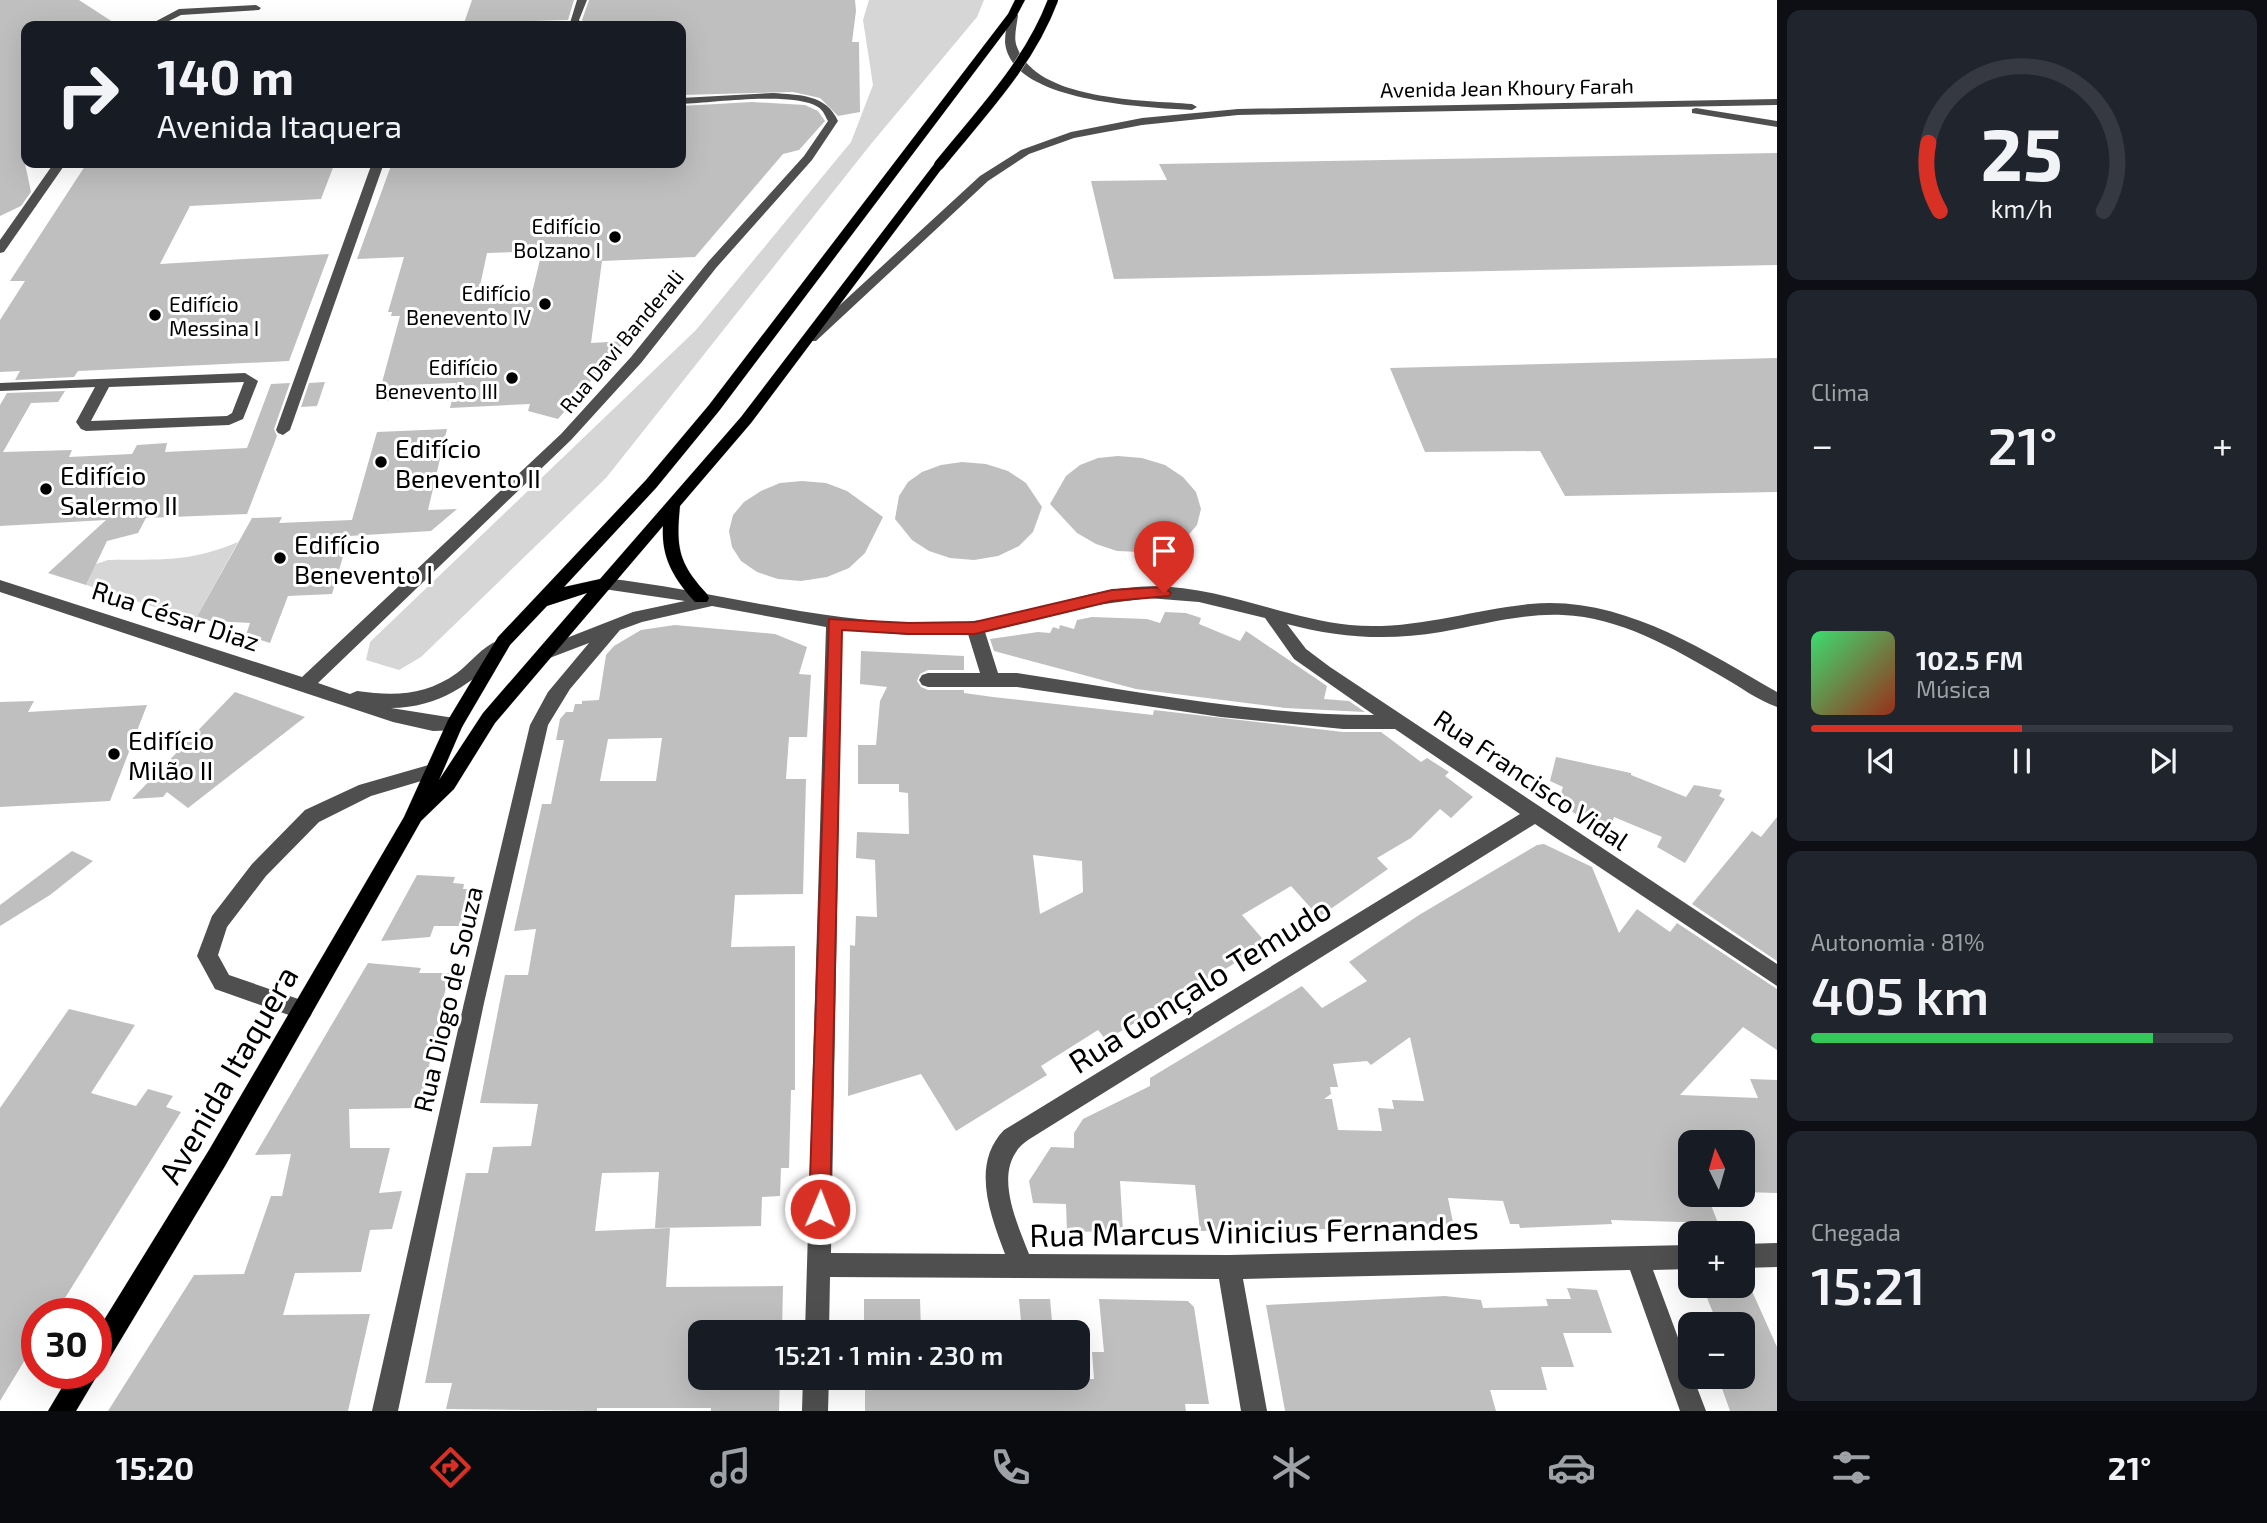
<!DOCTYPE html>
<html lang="pt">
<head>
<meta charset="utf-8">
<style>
	body { margin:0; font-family:"Exo 2",sans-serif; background:#20242c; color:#f1f3f6; height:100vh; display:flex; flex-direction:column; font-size:26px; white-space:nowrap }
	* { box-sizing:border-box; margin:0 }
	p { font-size:23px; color:#9ea1a6 }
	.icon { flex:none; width:38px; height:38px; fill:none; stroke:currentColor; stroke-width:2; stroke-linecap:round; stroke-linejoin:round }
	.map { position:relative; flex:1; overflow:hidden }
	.details { display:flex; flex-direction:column; gap:10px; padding:10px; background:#0d0f14; width:490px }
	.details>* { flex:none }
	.top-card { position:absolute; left:21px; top:21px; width:665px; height:147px; border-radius:14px; box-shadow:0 7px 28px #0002; background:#171b24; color:#f1f3f6; overflow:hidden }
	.needle { width:46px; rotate:355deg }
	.tools { position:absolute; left:1678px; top:1130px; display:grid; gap:14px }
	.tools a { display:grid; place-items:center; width:77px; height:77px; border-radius:14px; background:#171b24; box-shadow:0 7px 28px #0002; font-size:35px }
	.speed { position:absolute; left:21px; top:1298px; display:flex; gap:14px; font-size:35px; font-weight:700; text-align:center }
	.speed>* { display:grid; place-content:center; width:91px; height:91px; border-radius:50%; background:#171b24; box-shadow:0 7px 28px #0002; line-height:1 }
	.speed .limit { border:10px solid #d22; background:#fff; color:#111 }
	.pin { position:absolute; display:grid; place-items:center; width:60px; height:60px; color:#fff; margin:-72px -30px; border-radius:50% 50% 50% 0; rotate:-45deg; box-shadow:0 0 7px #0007 }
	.pin .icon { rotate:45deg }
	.me { position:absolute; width:77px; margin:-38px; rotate:1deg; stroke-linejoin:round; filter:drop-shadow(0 0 5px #0008) }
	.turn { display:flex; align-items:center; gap:24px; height:147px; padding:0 21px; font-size:32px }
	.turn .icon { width:91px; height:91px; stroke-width:2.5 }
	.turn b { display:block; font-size:49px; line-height:60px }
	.big { font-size:52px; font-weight:600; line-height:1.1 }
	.details .tile { flex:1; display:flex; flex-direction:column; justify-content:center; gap:10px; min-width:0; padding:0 24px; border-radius:14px; background:#20242c }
	.details .dial { align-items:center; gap:0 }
	.dial svg { height:182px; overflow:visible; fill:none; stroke:#363941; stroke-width:7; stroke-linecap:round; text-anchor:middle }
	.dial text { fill:#f1f3f6; stroke:none }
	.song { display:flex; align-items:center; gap:21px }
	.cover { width:84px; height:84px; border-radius:10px; background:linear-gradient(135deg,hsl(140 70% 55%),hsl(10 70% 35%)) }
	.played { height:7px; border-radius:4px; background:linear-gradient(90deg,#d93025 50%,#363941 50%) }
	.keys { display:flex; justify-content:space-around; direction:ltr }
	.heat { display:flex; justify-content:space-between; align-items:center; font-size:38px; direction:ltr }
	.charge { height:10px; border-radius:5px; background:linear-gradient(90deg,#34c759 81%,#363941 0) }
	.trip { position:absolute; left:688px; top:1320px; width:402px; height:70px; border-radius:14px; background:#171b24; box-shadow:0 7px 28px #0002; font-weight:600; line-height:70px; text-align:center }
	.tabs { display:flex; height:112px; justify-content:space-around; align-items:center; background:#090b0e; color:#9ea1a6 }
	.tabs .icon { width:49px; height:49px }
	.tabs .current { color:#d93025 }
	.tabs b { font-size:32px; color:#f1f3f6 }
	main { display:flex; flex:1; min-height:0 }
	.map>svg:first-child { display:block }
	.green { fill:#d6d6d6 }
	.building { fill:#bfbfbf; fill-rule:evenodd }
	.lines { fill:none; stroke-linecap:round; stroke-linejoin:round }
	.major-casing { stroke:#dbdbdb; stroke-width:1 }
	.minor { fill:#4f4f4f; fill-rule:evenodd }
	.major { fill:#000; fill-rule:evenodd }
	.major-bridge-casing { stroke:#dbdbdb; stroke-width:11; stroke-linecap:butt }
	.major-bridge { stroke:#000; stroke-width:10 }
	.route { fill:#d93025; stroke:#8d1f18; stroke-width:2 }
	.poi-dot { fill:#000; stroke:#fff; stroke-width:2.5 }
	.labels { text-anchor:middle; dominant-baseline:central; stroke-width:6; stroke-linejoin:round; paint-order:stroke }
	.far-street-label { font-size:21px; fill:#000; stroke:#fff }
	.far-poi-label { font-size:21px; fill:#000; stroke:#fff; text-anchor:end }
	.poi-label { font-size:26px; fill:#000; stroke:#fff; text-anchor:start }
	.street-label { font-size:26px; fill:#000; stroke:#fff }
	.near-street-label { font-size:32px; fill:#000; stroke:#fff }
</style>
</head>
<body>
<main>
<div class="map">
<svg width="1777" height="1411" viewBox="0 0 1777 1411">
	<rect width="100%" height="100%" fill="#fff"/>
	<g class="green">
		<path d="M869,0H984L977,17L871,144L606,478L421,657L399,670L366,660L370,642L696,330L851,142L873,85L863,20Z"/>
		<path d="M238,542L195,620L86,585L96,564L108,560C159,559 189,563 238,542Z"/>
	</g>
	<g class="building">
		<path d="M0,0H79L119,26H26V150L23,154L31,192L21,206L0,216Z"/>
		<path d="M472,0H574L568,20L464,23Z"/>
		<path d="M589,0H855L856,11L852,42H859L860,112L838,116L820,98L793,92L681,95V26L585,25L582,20Z"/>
		<path d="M752,102L805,105L818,111L825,121L799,150L783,154L695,257L602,261L591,343L625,341L558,419L528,411L530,404L450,408L456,383L404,385L400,400L377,401L400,316H391L392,312H388L404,257L357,259L392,163H681V106ZM542,251L531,297L477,300L487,253Z"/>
		<path d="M1777,153V265L1114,279L1091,181L1167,180L1159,164Z"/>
		<path d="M87,163L334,165L321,199L190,206L160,264L329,254L289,361L78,371L74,377L15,380L20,371L0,372V320L25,281H10Z"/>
		<path d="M1777,358V492L1565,496L1540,451L1425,452L1390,368Z"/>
		<path d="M325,382L317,406L301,407L309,383Z"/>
		<path d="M290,383L274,429L277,436L247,514L146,518L138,533L107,541L86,585L48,573L106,520L0,526V405L7,393L65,391L58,402L31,403L3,452L72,450L69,457L132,454L137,445L167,443L165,452L247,448L271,384Z"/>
		<path d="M447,429L428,510L457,509L431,531L349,536L332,594L288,596L270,643L246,635L250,623L195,620L252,518L282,517L279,523L352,520L377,432Z"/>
		<path d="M1118,456L1142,458L1165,465L1183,477L1196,492L1201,509L1197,525L1185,539L1165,549L1141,552L1117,551L1096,544L1077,533L1050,504L1066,476L1080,465L1098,458Z"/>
		<path d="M962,462L986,464L1008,471L1026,483L1042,507L1033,532L1019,546L998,556L974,560L950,558L929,551L912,540L895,519L899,496L908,482L922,472L941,465Z"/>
		<path d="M802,481L826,483L847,491L883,517L865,553L849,568L827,577L801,581L778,579L757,572L741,561L732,547L729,531L733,515L744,502L761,491L780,483Z"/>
		<path d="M1165,612L1186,613L1201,618L1199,624L1240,641L1246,631L1327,686L1324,699L1349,701L1365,712L1285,708L1136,689L994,651L990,639L1038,632L1050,633L1053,627L1059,629L1060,625L1074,629L1077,620L1092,617L1147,619L1160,623Z"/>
		<path d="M675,625L775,634L807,647L799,674L811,675L807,737H789L786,779H806L803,894L735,895L731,947L795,946V1090H791L789,1168H781L780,1196L762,1197L761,1226L655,1228L659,1172L602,1173L595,1231L670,1228L666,1287L783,1286L782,1332H700V1377H780L779,1411H711V1408H597V1411L446,1409L452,1383H425L466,1173H488L493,1147L531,1146L538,1104L480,1103L505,975H528L536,929L514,931L542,804H551L564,740H556L560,719L566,712H573L575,704H582V701L599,700L606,655L614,646L641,630ZM662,738L656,781H600L608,739Z"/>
		<path d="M861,651L964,656V670H928L920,674L917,681L921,687L928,690H964V693L993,697L1153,715L1154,710L1343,732H1381L1421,762L1427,758L1449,772L1445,776L1473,797L1451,818L1440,809L1411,838L1377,858L1388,869L1319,917L1291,886L1242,915L1267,944L1106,1040L1098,1030L1041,1066L1047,1075L956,1131L921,1074L848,1096L850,945L855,946L856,916L877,917L875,860L856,858L857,832L909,834L908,793L899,792V784H858V745H876L880,701L887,687L860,684ZM1033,855L1082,861L1083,892L1040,914Z"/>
		<path d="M235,692L305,717L188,808L167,792L163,797L132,799Z"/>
		<path d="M34,701L28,712L147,705L110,801L0,807V702Z"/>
		<path d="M1556,757L1631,773V775L1686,797L1694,785L1722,790L1719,796L1725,799L1685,863L1657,847L1662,837L1614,817L1608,836L1558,802L1563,787L1550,781Z"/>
		<path d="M1777,817V961L1692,904L1752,831L1761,837Z"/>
		<path d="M1544,844L1592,867L1619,933L1637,909L1670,932L1677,923L1777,989V1050L1743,1027L1680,1095L1758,1098L1750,1079L1777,1080V1193L1743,1192V1143H1690V1195H1707L1718,1223L1611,1220L1612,1224L1520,1228L1519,1224H1510L1503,1201L1448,1198L1454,1227L1200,1231L1195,1185L1120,1181L1123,1231L1067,1232L1066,1204L1033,1203L1029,1181L1051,1147L1074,1148V1133L1083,1119L1150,1086V1078L1302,986L1322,1008L1367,981L1349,962L1419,915L1537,845ZM1410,1037L1424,1101L1392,1100L1394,1109L1378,1108L1382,1131L1338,1130L1332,1099H1324L1331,1094L1330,1087H1338L1333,1064L1367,1061L1371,1065Z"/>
		<path d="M72,851L93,861L50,895L0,926V905Z"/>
		<path d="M417,875L455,877L453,883L464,884L463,889H470L461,926H434L430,937L381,941Z"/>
		<path d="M368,963L421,968L419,973H449L420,1108L349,1109L350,1148H390L379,1193L402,1191L392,1229L370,1230L361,1272L295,1273L283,1315L370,1314L348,1411H108L194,1275L244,1274L271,1196H282L291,1154L255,1155Z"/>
		<path d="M69,1009L135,1025L91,1093L136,1106L148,1089L173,1096L166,1107L181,1112L55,1314H37V1340L0,1401V1108Z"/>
		<path d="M1743,1271L1777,1347V1411H1730L1718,1377H1743V1325H1718L1705,1293L1743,1292Z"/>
		<path d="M1567,1288L1597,1290L1612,1333H1563L1574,1367H1541L1547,1390H1490L1496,1411H1285L1266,1305L1445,1296L1481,1300L1483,1308L1548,1306L1546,1299H1571Z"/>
		<path d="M864,1299H920L921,1332H864Z"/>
		<path d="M1019,1299H1050L1053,1332H1022Z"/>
		<path d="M1099,1299L1188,1301L1194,1307L1209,1404H1185L1186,1411H865V1377L1094,1379L1092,1352H1104Z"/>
	</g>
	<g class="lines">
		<defs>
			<g id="major">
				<path d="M1015,0H1025L1016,17L719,411L656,488L564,587L600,579L741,417L935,163H943V167L751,423L680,506C676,547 678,563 707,594L709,598L707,602H695C674,579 661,558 663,526L495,723L454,789L421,821L225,1166L105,1366L96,1369V1333L209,1150L404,817L448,720L498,637L646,480L709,405L1008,14ZM587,593L483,713L439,780L462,727L510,645L547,606Z"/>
				<path d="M96,1371L98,1374L76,1411H48L70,1374H96Z"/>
			</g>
		</defs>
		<use href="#major" class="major-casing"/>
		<g class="minor">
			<path d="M577,0H587L579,20L582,26H534L539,23H570Z"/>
			<path d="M256,5L261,8L259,10L181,15L159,26H147L179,9Z"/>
			<path d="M1013,12L1018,15C1017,25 1013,38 1017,47C1037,101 1143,100 1192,104L1197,107L1192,110C1148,107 1010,103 1005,42C1005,33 1007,24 1008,15Z"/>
			<path d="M773,93C799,95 826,94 838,121L812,160L716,268L641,363L571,440L318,683L350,694L357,691C394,696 425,696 457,673C470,664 490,636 506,641L508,646L506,651C472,683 439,708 391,708L454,718L460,720L463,725L460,730L433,731L393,722L0,592V580L302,677L561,434L631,357L708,262L804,156L828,121C825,116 824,111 818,107C793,91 712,103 681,104V98Z"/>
			<path d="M1777,99V105L1238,115L1142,125L1074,138L1029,154L988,181L816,341H806L804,338L980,176L1021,150L1071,132L1142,118L1238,109Z"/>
			<path d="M1696,108L1777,121V127L1692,113V109Z"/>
			<path d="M54,163H66L4,252L0,253V240Z"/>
			<path d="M372,163H384L290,430L283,435L278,433L276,430Z"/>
			<path d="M245,373L258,381L243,419L229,425L86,431L81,429L76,422L95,387L0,391V383ZM244,382L232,413L227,416L91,421L109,387Z"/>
			<path d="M603,578C709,589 814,622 921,623C951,623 982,622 1011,615C1053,606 1093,590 1136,587C1210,581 1277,617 1350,625C1411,631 1470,610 1530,604C1620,595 1702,649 1777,692V707C1757,700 1739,686 1721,676C1673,648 1619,617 1563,615C1522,613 1481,625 1441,632C1388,641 1339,638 1287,624L1306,649L1330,667L1777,964V986L1535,824L1028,1140C990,1166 1016,1220 1029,1254L1229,1255L1690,1245V1269L1653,1270L1690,1370V1377H1693L1706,1411H1680L1630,1270L1243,1279L1267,1411H1241L1219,1279L830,1277L829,1332H805L826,627L712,606L642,622L620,630L570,689L548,725L484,1003L398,1411H372L464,1003L530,725L548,692L589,643L547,659L541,658L539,653L541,648L633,612L685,601L597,588L595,584ZM1148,598L1199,602L1265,618L1294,659L1374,715C1255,715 1135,691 1017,673H998L985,632L1097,605ZM842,629L909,635L968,634L980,673H928L922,675L919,680L922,685L928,687H1017L1221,717L1343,729H1395L1520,814L1004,1130C970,1165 991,1216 1005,1254L831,1253Z"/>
			<path d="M432,764L438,766L441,771L438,776L371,796L319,822L266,876L227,927L218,955L229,975L310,1003L313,1010L310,1017L303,1020L215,989L197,956L212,916L252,864L305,810L359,785Z"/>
			<path d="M1777,1243V1267L1743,1268V1244Z"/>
			<path d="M803,1377H829L828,1411H802Z"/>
		</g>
		<use href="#major" class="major"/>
		<defs>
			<path id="major-bridge" d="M939,165C981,113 1029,64 1053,0"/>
		</defs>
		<use href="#major-bridge" class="major-bridge-casing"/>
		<use href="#major-bridge" class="major-bridge"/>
	</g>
	<path class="route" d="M1164,587L1171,593L1169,596L1112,601L975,634H909L842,630L830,1209L827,1217L820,1220L812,1217L809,1209L829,619L909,623L975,622L1112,590Z"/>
	<g class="poi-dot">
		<circle cx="615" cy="237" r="7"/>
		<circle cx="545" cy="304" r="7"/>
		<circle cx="155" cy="315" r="7"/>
		<circle cx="512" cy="378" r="7"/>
		<circle cx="381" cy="462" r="7"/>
		<circle cx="46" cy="489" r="7"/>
		<circle cx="280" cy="558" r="7"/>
		<circle cx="114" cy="754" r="7"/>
	</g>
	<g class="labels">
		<g class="far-street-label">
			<text transform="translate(1507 87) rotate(-1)">Avenida Jean Khoury Farah</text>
			<text transform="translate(621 341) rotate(-50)">Rua Davi Banderali</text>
		</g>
		<g class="far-poi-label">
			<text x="601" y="225">Edifício<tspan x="601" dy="24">Bolzano I</tspan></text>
			<text x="531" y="292">Edifício<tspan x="531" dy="24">Benevento IV</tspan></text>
			<text x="169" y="303" text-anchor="start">Edifício<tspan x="169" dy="24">Messina I</tspan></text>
			<text x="498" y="366">Edifício<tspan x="498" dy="24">Benevento III</tspan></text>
		</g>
		<g class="poi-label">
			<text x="395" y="447">Edifício<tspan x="395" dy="30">Benevento II</tspan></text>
			<text x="60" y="474">Edifício<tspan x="60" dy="30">Salermo II</tspan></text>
			<text x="294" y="543">Edifício<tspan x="294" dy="30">Benevento I</tspan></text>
			<text x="128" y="739">Edifício<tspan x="128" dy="30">Milão II</tspan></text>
		</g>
		<g class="street-label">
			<text transform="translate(176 615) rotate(18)">Rua César Diaz</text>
			<text transform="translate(1532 779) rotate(34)">Rua Francisco Vidal</text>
			<text transform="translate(447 999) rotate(-77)">Rua Diogo de Souza</text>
		</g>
		<g class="near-street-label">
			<text transform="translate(1199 984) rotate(-32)">Rua Gonçalo Temudo</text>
			<text transform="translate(227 1074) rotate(-60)">Avenida Itaquera</text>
			<text transform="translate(1254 1230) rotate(-1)">Rua Marcus Vinicius Fernandes</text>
		</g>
	</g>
</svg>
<div class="tools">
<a><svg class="needle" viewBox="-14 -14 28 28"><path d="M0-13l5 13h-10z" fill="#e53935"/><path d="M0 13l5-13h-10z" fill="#9ea1a6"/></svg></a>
<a>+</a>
<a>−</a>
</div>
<div class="speed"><div class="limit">30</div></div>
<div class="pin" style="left:1164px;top:593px;background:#d93025"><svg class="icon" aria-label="arrive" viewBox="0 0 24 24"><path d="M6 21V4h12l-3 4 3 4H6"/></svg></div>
<svg class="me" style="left:820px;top:1209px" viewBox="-20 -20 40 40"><circle r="17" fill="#d93025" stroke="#fff" stroke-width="3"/><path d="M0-11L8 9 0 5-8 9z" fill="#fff"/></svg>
<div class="trip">15:21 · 1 min · 230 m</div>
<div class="top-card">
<div class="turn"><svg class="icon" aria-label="right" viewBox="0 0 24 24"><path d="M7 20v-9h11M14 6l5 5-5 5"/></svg><div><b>140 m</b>Avenida Itaquera</div></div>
</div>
</div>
<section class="details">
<div class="tile dial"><svg viewBox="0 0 100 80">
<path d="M14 69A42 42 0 1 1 86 69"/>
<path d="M14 69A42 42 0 0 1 9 39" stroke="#d93025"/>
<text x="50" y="56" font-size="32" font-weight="700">25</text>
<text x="50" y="72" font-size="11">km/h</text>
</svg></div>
<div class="tile"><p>Clima</p>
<div class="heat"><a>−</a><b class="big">21°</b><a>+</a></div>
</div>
<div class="tile">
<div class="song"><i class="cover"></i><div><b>102.5 FM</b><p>Música</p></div></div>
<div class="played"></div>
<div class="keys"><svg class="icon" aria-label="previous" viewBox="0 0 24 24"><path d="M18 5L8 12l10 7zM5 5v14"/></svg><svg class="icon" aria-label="pause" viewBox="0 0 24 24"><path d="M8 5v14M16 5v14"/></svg><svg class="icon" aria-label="next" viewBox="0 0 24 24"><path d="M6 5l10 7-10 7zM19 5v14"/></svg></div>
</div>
<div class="tile"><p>Autonomia · 81%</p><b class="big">405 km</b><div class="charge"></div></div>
<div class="tile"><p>Chegada</p><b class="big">15:21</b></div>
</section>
</main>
<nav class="tabs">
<b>15:20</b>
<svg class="icon current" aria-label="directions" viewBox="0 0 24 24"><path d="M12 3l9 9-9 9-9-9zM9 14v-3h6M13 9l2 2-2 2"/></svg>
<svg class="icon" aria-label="music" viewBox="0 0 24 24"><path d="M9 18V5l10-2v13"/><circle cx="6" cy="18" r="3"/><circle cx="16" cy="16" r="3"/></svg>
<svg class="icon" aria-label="phone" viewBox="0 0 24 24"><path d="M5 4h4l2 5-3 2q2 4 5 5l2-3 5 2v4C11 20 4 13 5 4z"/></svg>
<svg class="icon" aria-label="climate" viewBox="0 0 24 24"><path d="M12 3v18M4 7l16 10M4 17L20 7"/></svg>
<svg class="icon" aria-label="car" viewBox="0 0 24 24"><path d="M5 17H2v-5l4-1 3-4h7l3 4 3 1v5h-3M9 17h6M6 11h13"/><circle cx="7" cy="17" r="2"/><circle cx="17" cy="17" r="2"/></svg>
<svg class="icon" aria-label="filters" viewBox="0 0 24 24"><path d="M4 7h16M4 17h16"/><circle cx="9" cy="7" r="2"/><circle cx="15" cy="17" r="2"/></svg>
<b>21°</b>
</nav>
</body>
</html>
